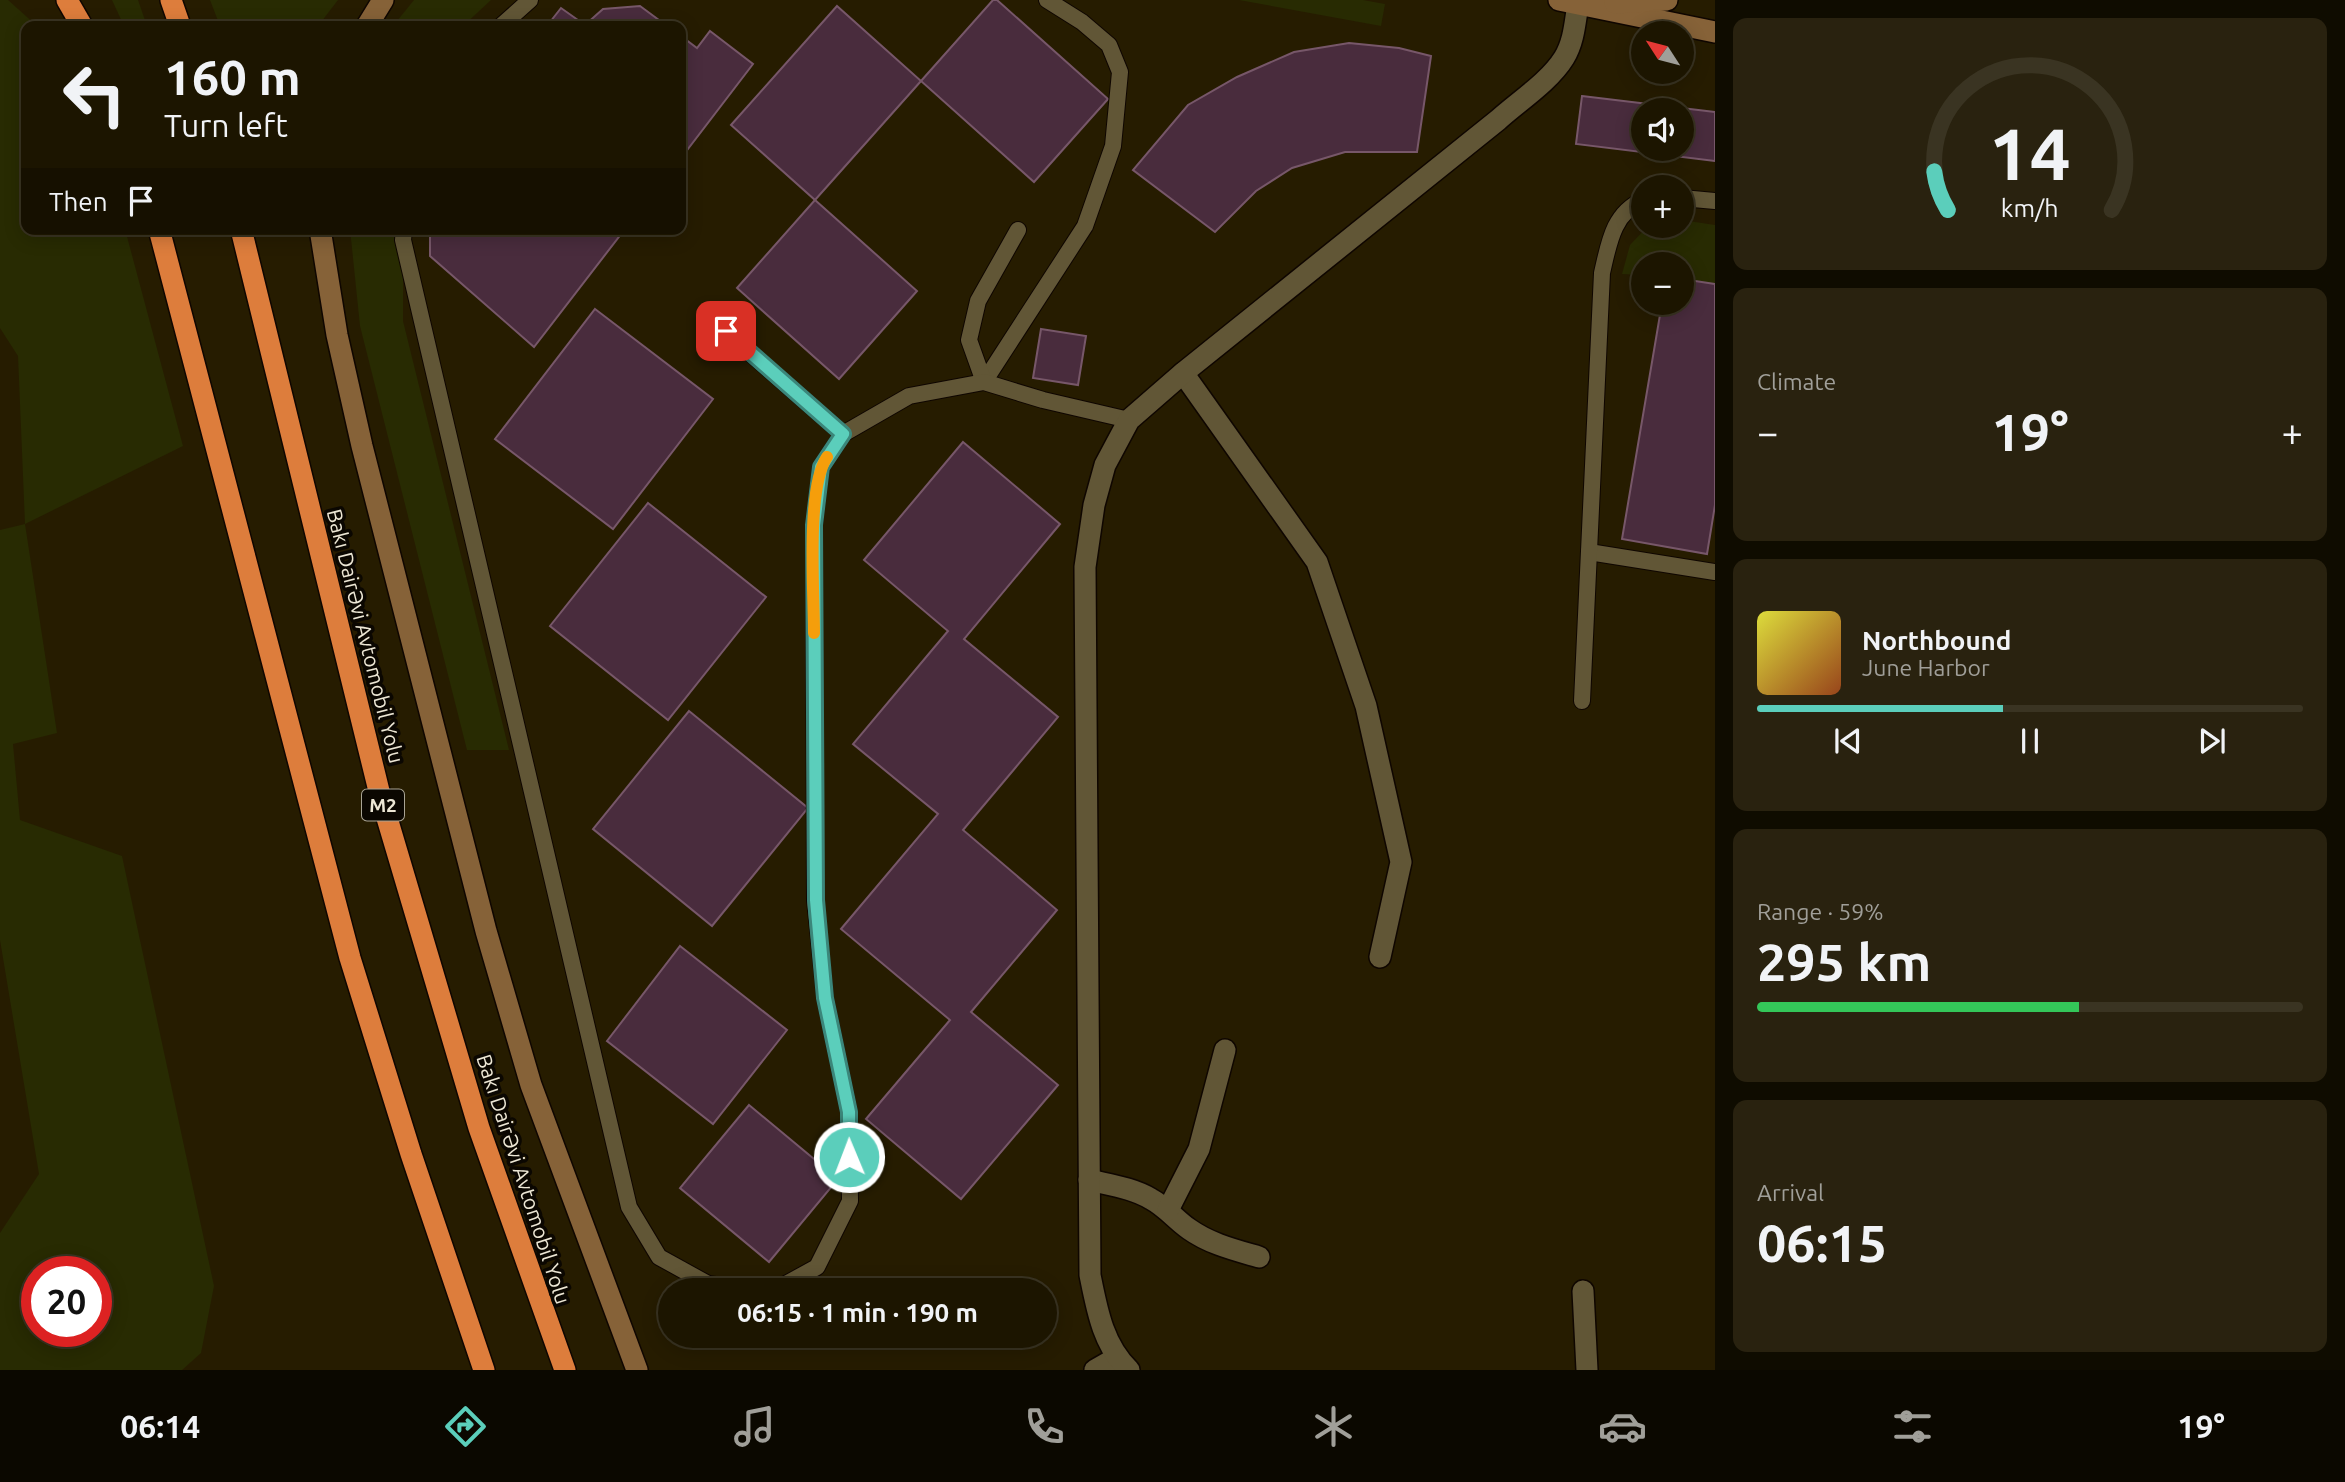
<!DOCTYPE html>
<html lang="en">
<head>
<meta charset="utf-8">
<style>
	body { margin:0; font-family:Ubuntu,sans-serif; background:#29220f; color:#f1f3f6; height:100vh; display:flex; flex-direction:column; font-size:26px; white-space:nowrap }
	* { box-sizing:border-box; margin:0 }
	p { font-size:23px; color:#a09f99 }
	.icon { flex:none; width:38px; height:38px; fill:none; stroke:currentColor; stroke-width:2; stroke-linecap:round; stroke-linejoin:round }
	.map { position:relative; flex:1; overflow:hidden }
	.side { display:flex; flex-direction:column; gap:18px; padding:18px; background:#0f0c00; width:630px }
	.side>* { flex:none }
	.guide { position:absolute; left:21px; top:21px; width:665px; height:214px; border-radius:14px; box-shadow:0 4px 18px #0003,0 0 0 2px #3a3422; background:#1c1500; color:#f1f3f6; overflow:hidden }
	.needle { width:46px; rotate:306deg }
	.tools { position:absolute; left:1631px; top:21px; display:grid; gap:14px }
	.tools a { display:grid; place-items:center; width:63px; height:63px; border-radius:50%; background:#1c1500; box-shadow:0 4px 18px #0003,0 0 0 2px #3a3422; font-size:35px }
	.speed { position:absolute; left:21px; top:1256px; display:flex; gap:14px; font-size:35px; font-weight:700; text-align:center }
	.speed>* { display:grid; place-content:center; width:91px; height:91px; border-radius:50%; background:#1c1500; box-shadow:0 4px 18px #0003,0 0 0 2px #3a3422; line-height:1 }
	.speed .limit { border:10px solid #d22; background:#fff; color:#111 }
	.pin { position:absolute; display:grid; place-items:center; width:60px; height:60px; color:#fff; margin:-30px; border-radius:14px; box-shadow:0 4px 10px #0006 }
	.me { position:absolute; width:77px; margin:-38px; rotate:359deg; stroke-linejoin:round; filter:drop-shadow(0 0 5px #0008) }
	.turn { display:flex; align-items:center; gap:24px; height:147px; padding:0 28px; font-size:32px }
	.turn .icon { width:91px; height:91px; stroke-width:2.5 }
	.turn b { display:block; font-size:49px; line-height:60px }
	.then { display:flex; align-items:center; height:66px; padding:0 28px; background:#0003; gap:14px; font-size:26px }
	.big { font-size:52px; font-weight:600; line-height:1.1 }
	.side .tile { flex:1; display:flex; flex-direction:column; justify-content:center; gap:10px; min-width:0; padding:0 24px; border-radius:14px; background:#29220f }
	.side .dial { align-items:center; gap:0 }
	.dial svg { height:182px; overflow:visible; fill:none; stroke:#3a3422; stroke-width:7; stroke-linecap:round; text-anchor:middle }
	.dial text { fill:#f1f3f6; stroke:none }
	.song { display:flex; align-items:center; gap:21px }
	.cover { width:84px; height:84px; border-radius:10px; background:linear-gradient(135deg,hsl(60 70% 55%),hsl(20 70% 35%)) }
	.played { height:7px; border-radius:4px; background:linear-gradient(90deg,#5bcebb 45%,#3a3422 45%) }
	.keys { display:flex; justify-content:space-around; direction:ltr }
	.heat { display:flex; justify-content:space-between; align-items:center; font-size:38px; direction:ltr }
	.charge { height:10px; border-radius:5px; background:linear-gradient(90deg,#34c759 59%,#3a3422 0) }
	.trip { position:absolute; left:658px; top:1278px; width:399px; height:70px; border-radius:35px; background:#1c1500; box-shadow:0 4px 18px #0003,0 0 0 2px #3a3422; font-weight:600; line-height:70px; text-align:center }
	.tab-bar { display:flex; height:112px; justify-content:space-around; align-items:center; background:#0b0800; color:#a09f99 }
	.tab-bar .icon { width:49px; height:49px }
	.tab-bar .selected { color:#5bcebb }
	.tab-bar b { font-size:32px; color:#f1f3f6 }
	main { display:flex; flex:1; min-height:0 }
	.map>svg:first-child { display:block }
	.green { fill:#282b02; fill-rule:evenodd }
	.building { fill:#492c3d; stroke:#775769; stroke-width:2; fill-rule:evenodd }
	.lines { fill:none; stroke-linecap:round; stroke-linejoin:round }
	.lane-casing { stroke:#0f0600; stroke-width:18 }
	.street-casing { stroke:#0f0600; stroke-width:24 }
	.secondary-casing { stroke:#0f0600; stroke-width:24 }
	.highway-casing { stroke:#0f0600; stroke-width:24 }
	.lane { stroke:#615636; stroke-width:16 }
	.street { stroke:#615636; stroke-width:21 }
	.secondary { stroke:#866238; stroke-width:21 }
	.highway { stroke:#dd7d3c; stroke-width:21 }
	.route-casing { stroke:#3b867a; stroke-width:18 }
	.route { stroke:#5bcebb; stroke-width:12 }
	.slow { stroke:#f59e0b; stroke-width:12 }
	.labels { text-anchor:middle; dominant-baseline:central; stroke-width:7; stroke-linejoin:round; paint-order:stroke }
	.shield { fill:#0b0701; stroke:#a9a495; stroke-width:2 }
	.shield-label { font-size:19px; font-weight:bold; fill:#ede7d5 }
	.street-label { font-size:21px; fill:#ede7d5; stroke:#0b0701 }
</style>
</head>
<body>
<main>
<div class="map">
<svg width="1715" height="1370" viewBox="0 0 1715 1370">
	<rect width="100%" height="100%" fill="#261c00"/>
	<g class="green">
		<path d="M0,0H8L37,26H26V229H125L183,446L25,524L57,733L13,744L20,820L122,856L214,1286L201,1353L182,1370H0V1233L39,1174L0,940V530L25,524L18,356L0,328ZM96,1272V1332H37V1272Z"/>
		<path d="M112,0H138L147,26H124Z"/>
		<path d="M210,0H338L318,26H220Z"/>
		<path d="M414,0H491L463,26H393Z"/>
		<path d="M1239,0H1363L1385,4L1381,26Z"/>
		<path d="M1682,220L1715,225V284L1682,279V264H1643V275L1622,274L1630,245L1648,226H1682Z"/>
		<path d="M350,229H403V321L509,750H467L360,326Z"/>
	</g>
	<g class="building">
		<path d="M993,0H997L1108,99L1034,182L921,81Z"/>
		<path d="M640,6L667,26H547L561,8L585,25L603,9Z"/>
		<path d="M837,6L921,81L815,200L731,125Z"/>
		<path d="M710,31L753,64L681,158V36L697,48Z"/>
		<path d="M1349,43L1399,48L1431,56L1417,152H1345L1292,168L1256,191L1215,232L1133,170L1188,105L1237,77L1294,52Z"/>
		<path d="M1582,96L1715,112V161L1576,144ZM1643,110H1682V149H1643Z"/>
		<path d="M815,200L917,291L839,379L737,288Z"/>
		<path d="M430,229H625L534,347L430,256Z"/>
		<path d="M1682,279L1715,284V505L1707,554L1622,539L1662,303H1682Z"/>
		<path d="M595,309L713,399L613,529L495,439Z"/>
		<path d="M1041,329L1086,336L1078,385L1033,378Z"/>
		<path d="M963,442L1060,524L964,639L1058,717L963,830L1057,910L971,1012L1058,1085L961,1199L866,1119L950,1020L841,929L938,814L853,744L948,631L864,560Z"/>
		<path d="M648,503L766,597L668,720L550,626Z"/>
		<path d="M689,711L808,808L712,926L593,829Z"/>
		<path d="M680,946L787,1030L713,1124L607,1041Z"/>
		<path d="M749,1105L838,1179L769,1262L680,1188Z"/>
	</g>
	<g class="lines">
		<defs>
			<g id="lane">
				<path d="M501,26L530,0"/>
				<path d="M1682,198L1715,201"/>
				<path d="M404,229L403,240L629,1207L659,1257L708,1284L751,1290"/>
				<path d="M726,332L843,434"/>
				<path d="M984,382L1085,226L1113,146L1120,72L1109,45L1082,22L1047,0"/>
				<path d="M984,382L969,340L978,301L1018,230"/>
				<path d="M1589,552L1715,572"/>
				<path d="M1582,701L1602,273C1609,243 1613,213 1643,200"/>
				<path d="M775,1290L817,1267L850,1201L849,1112L825,998L815,900L814,525L821,467L843,434L909,396L984,382L1043,400L1129,420"/>
			</g>
			<g id="street">
				<path d="M1183,373L1317,562L1366,706L1401,862L1380,957"/>
				<path d="M1089,1180C1110,1185 1133,1188 1151,1199C1166,1207 1176,1220 1189,1229C1210,1244 1235,1250 1259,1257"/>
				<path d="M1168,1210L1199,1149L1225,1050"/>
				<path d="M1583,1291L1587,1370"/>
				<path d="M1095,1370L1116,1358"/>
				<path d="M1129,1370C1103,1345 1097,1310 1090,1275L1085,567L1094,505L1105,465L1129,420L1183,373L1498,120C1519,101 1549,82 1564,58C1574,42 1575,22 1578,4"/>
			</g>
			<g id="secondary">
				<path d="M1559,0L1715,32"/>
				<path d="M1615,3L1667,0"/>
				<path d="M367,26L383,0"/>
				<path d="M320,229L337,335L362,446L486,931L531,1085L637,1370"/>
			</g>
			<g id="highway">
				<path d="M67,0L82,26"/>
				<path d="M171,0L180,26"/>
				<path d="M159,229L350,958L411,1154L484,1370"/>
				<path d="M241,229L379,791L479,1128L565,1370"/>
			</g>
		</defs>
		<use href="#lane" class="lane-casing"/>
		<use href="#street" class="street-casing"/>
		<use href="#secondary" class="secondary-casing"/>
		<use href="#highway" class="highway-casing"/>
		<use href="#lane" class="lane"/>
		<use href="#street" class="street"/>
		<use href="#secondary" class="secondary"/>
		<use href="#highway" class="highway"/>
	</g>
	<g class="lines">
		<defs>
			<path id="route" d="M726,331L843,434L821,467L814,525L816,900L825,998L849,1112V1157"/>
		</defs>
		<use href="#route" class="route-casing"/>
		<use href="#route" class="route"/>
		<path class="slow" d="M814,633C814,592 806,488 827,457"/>
	</g>
	<g class="labels">
		<rect class="shield" x="362" y="789.5" width="42" height="31" rx="5"/>
		<g class="shield-label">
			<text x="383" y="805">M2</text>
		</g>
		<g class="street-label">
			<text transform="translate(366 636) rotate(76)">Bakı Dairəvi Avtomobil Yolu</text>
			<text transform="translate(524 1179) rotate(72)">Bakı Dairəvi Avtomobil Yolu</text>
		</g>
	</g>
</svg>
<div class="tools">
<a><svg class="needle" viewBox="-14 -14 28 28"><path d="M0-13l5 13h-10z" fill="#e53935"/><path d="M0 13l5-13h-10z" fill="#a09f99"/></svg></a>
<a><svg class="icon" aria-label="sound" viewBox="0 0 24 24"><path d="M4 9h4l5-4v14l-5-4H4zM17 9q2 3 0 6"/></svg></a>
<a>+</a>
<a>−</a>
</div>
<div class="speed"><div class="limit">20</div></div>
<div class="pin" style="left:726px;top:331px;background:#d93025"><svg class="icon" aria-label="arrive" viewBox="0 0 24 24"><path d="M6 21V4h12l-3 4 3 4H6"/></svg></div>
<svg class="me" style="left:849px;top:1157px" viewBox="-20 -20 40 40"><circle r="17" fill="#5bcebb" stroke="#fff" stroke-width="3"/><path d="M0-11L8 9 0 5-8 9z" fill="#fff"/></svg>
<div class="trip">06:15 · 1 min · 190 m</div>
<div class="guide">
<div class="turn"><svg class="icon" aria-label="left" viewBox="0 0 24 24"><path d="M17 20v-9H6M10 6l-5 5 5 5"/></svg><div><b>160 m</b>Turn left</div></div>
<div class="then">Then<svg class="icon" aria-label="arrive" viewBox="0 0 24 24"><path d="M6 21V4h12l-3 4 3 4H6"/></svg></div>
</div>
</div>
<section class="side">
<div class="tile dial"><svg viewBox="0 0 100 80">
<path d="M14 69A42 42 0 1 1 86 69"/>
<path d="M14 69A42 42 0 0 1 8 52" stroke="#5bcebb"/>
<text x="50" y="56" font-size="32" font-weight="700">14</text>
<text x="50" y="72" font-size="11">km/h</text>
</svg></div>
<div class="tile"><p>Climate</p>
<div class="heat"><a>−</a><b class="big">19°</b><a>+</a></div>
</div>
<div class="tile">
<div class="song"><i class="cover"></i><div><b>Northbound</b><p>June Harbor</p></div></div>
<div class="played"></div>
<div class="keys"><svg class="icon" aria-label="previous" viewBox="0 0 24 24"><path d="M18 5L8 12l10 7zM5 5v14"/></svg><svg class="icon" aria-label="pause" viewBox="0 0 24 24"><path d="M8 5v14M16 5v14"/></svg><svg class="icon" aria-label="next" viewBox="0 0 24 24"><path d="M6 5l10 7-10 7zM19 5v14"/></svg></div>
</div>
<div class="tile"><p>Range · 59%</p><b class="big">295 km</b><div class="charge"></div></div>
<div class="tile"><p>Arrival</p><b class="big">06:15</b></div>
</section>
</main>
<nav class="tab-bar">
<b>06:14</b>
<svg class="icon selected" aria-label="directions" viewBox="0 0 24 24"><path d="M12 3l9 9-9 9-9-9zM9 14v-3h6M13 9l2 2-2 2"/></svg>
<svg class="icon" aria-label="music" viewBox="0 0 24 24"><path d="M9 18V5l10-2v13"/><circle cx="6" cy="18" r="3"/><circle cx="16" cy="16" r="3"/></svg>
<svg class="icon" aria-label="phone" viewBox="0 0 24 24"><path d="M5 4h4l2 5-3 2q2 4 5 5l2-3 5 2v4C11 20 4 13 5 4z"/></svg>
<svg class="icon" aria-label="climate" viewBox="0 0 24 24"><path d="M12 3v18M4 7l16 10M4 17L20 7"/></svg>
<svg class="icon" aria-label="car" viewBox="0 0 24 24"><path d="M5 17H2v-5l4-1 3-4h7l3 4 3 1v5h-3M9 17h6M6 11h13"/><circle cx="7" cy="17" r="2"/><circle cx="17" cy="17" r="2"/></svg>
<svg class="icon" aria-label="filters" viewBox="0 0 24 24"><path d="M4 7h16M4 17h16"/><circle cx="9" cy="7" r="2"/><circle cx="15" cy="17" r="2"/></svg>
<b>19°</b>
</nav>
</body>
</html>
